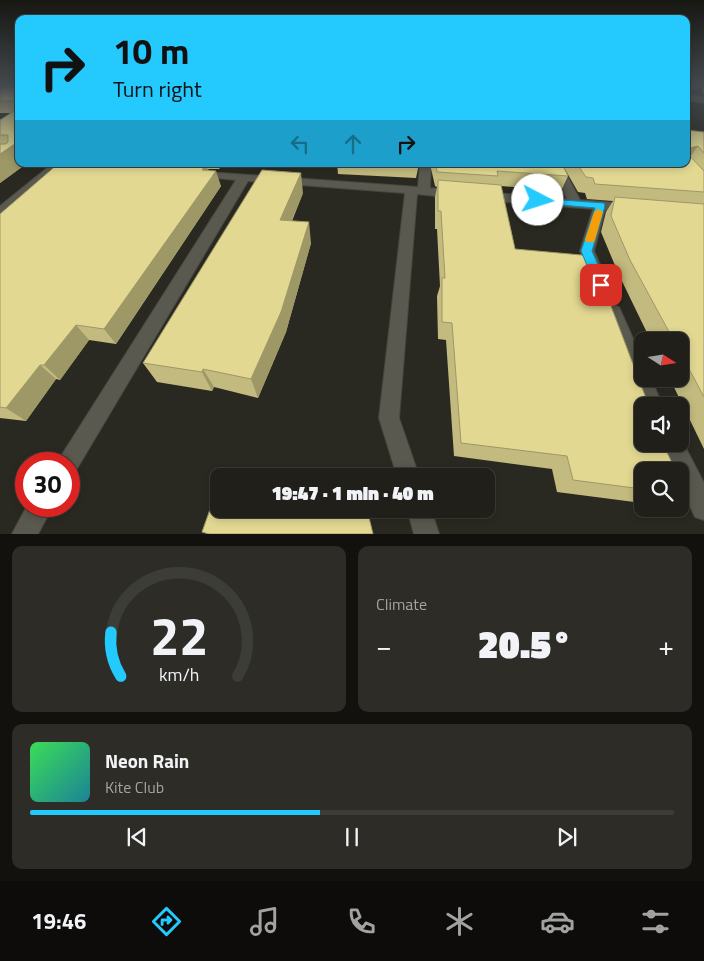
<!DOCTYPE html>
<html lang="en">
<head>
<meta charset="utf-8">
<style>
	body { margin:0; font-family:"Titillium Web",sans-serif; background:#2d2c26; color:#f1f3f6; height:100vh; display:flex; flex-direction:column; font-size:19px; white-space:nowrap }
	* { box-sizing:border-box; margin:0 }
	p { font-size:16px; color:#a2a2a2 }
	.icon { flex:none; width:28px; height:28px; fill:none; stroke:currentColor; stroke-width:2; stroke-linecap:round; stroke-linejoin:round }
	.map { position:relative; height:534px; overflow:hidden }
	.side { display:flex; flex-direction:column; gap:12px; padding:12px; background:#12110e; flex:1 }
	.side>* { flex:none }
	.guide { position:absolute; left:15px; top:15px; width:675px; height:152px; border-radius:10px; box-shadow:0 2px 8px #0003,0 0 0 1px #3d3d38; background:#24c9fe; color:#111; overflow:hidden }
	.needle { width:32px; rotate:102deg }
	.buttons { position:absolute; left:634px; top:332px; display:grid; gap:10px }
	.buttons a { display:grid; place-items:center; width:55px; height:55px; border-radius:10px; background:#201f19; box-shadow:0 2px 8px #0003,0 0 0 1px #3d3d38; font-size:25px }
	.speed { position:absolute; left:15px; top:452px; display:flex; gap:10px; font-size:25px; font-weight:700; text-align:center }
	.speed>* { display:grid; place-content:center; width:65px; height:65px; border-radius:50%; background:#201f19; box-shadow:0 2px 8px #0003,0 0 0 1px #3d3d38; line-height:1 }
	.speed .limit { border:8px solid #d22; background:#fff; color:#111 }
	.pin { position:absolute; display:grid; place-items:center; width:42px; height:42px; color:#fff; margin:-21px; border-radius:10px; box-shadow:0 2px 8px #0006 }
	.me { position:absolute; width:55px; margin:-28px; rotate:95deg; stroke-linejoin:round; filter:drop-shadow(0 0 4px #0008) }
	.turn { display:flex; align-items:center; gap:18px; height:105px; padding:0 15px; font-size:22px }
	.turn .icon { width:65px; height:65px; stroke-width:2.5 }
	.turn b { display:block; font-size:35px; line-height:42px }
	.lanes { display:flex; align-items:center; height:48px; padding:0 15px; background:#0003; justify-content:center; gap:25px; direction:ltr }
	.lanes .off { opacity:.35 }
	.big { font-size:38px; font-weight:800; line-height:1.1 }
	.side .tile { flex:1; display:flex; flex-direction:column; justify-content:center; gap:8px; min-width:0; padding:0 18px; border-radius:10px; background:#2d2c26 }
	.side .dial { align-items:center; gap:0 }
	.dial svg { height:130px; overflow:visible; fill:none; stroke:#3d3d38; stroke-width:7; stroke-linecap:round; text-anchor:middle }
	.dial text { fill:#f1f3f6; stroke:none }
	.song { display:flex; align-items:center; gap:15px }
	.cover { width:60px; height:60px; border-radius:8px; background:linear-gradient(135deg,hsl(130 70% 55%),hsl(190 70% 35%)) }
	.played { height:5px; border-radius:2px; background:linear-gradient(90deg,#24c9fe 45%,#3d3d38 45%) }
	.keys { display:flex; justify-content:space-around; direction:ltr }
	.heat { display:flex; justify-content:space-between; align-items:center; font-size:28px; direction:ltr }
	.side .tiles { flex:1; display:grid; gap:12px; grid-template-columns:1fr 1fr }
	.tile:last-child { grid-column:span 2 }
	.trip { position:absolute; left:210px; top:468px; width:285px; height:50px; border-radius:10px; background:#201f19; box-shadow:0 2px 8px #0003,0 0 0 1px #3d3d38; font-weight:800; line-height:50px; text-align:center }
	.tabs { display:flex; height:80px; justify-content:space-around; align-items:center; background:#0d0c0a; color:#a2a2a2 }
	.tabs .icon { width:35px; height:35px }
	.tabs .on { color:#24c9fe }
	.tabs b { font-size:22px; color:#f1f3f6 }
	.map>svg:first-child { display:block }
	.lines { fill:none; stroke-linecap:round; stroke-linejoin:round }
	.street-casing { stroke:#47463f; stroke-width:2 }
	.street { fill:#5a594f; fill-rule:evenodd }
	.wall { fill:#c2ba7e }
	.shaded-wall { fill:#9e9766 }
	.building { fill:#e2d892; stroke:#9e9766 }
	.route { fill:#24c9fe; stroke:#1783a5 }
	.slow { fill:#f59e0b }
</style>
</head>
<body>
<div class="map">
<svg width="704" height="534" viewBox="0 0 704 534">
	<rect width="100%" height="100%" fill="#2a2921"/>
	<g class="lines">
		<defs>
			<g id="street">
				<path d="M686,94L704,97V103L686,100Z"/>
				<path d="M52,164H65L5,215L0,216V206Z"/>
				<path d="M420,164H431L430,188L456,190L462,194L456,198L417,194L399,418L419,476H397L379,418L405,193L248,181L75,472L69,474V464H56L236,180L197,176L191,173L193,171L418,187Z"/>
				<path d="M550,164H561L580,200L630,204L636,208L630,212L605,210L594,251L604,273L601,277L596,279L591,277L580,251L593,209L484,200L478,196L484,192L567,199Z"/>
				<path d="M613,305L619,307L642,359V379H651L663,406H643L605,312L607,307Z"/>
				<path d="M680,437L704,483V520L695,517L680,484V471H674L661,444H680Z"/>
				<path d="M27,506H53L38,534H12Z"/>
				<path d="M407,509H431L439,534H414Z"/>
			</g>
		</defs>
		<use href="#street" class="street-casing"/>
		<use href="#street" class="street"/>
	</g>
	<g class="wall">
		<path d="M0,86H19V164H26L0,183V120L11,113H0Z"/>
		<path d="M701,86H704V95Z"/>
		<path d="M704,132V449L670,379H680V341H651L619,275L601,232L606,212L613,201L587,199L585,193L578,192L562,164H686Z"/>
		<path d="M58,164H223L219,169H208L221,186L116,344L89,340L60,380L56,379L26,421L0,418V214Z"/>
		<path d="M337,164H419L416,178L338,174Z"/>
		<path d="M430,164H562L568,176L561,191L501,186L515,249L642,471V503L557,492L552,469L454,456L446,340L438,339L437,296L440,286L437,229H435V197L437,187L435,186Z"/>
		<path d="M303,193L292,221L311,243L286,332L258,398L214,387L212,391L157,382L143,363Z"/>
		<path d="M680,481L686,495L680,497Z"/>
	</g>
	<g class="shaded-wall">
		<path d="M0,86H17L0,97Z"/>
		<path d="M19,141V164H26L0,183V154Z"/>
		<path d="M698,146L687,161H686V149Z"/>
		<path d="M206,164L211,179L216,171L221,186L116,344L104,329L202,170Z"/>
		<path d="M217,164H223L219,169Z"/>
		<path d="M301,173L303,193L283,241L280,220Z"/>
		<path d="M309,222L311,243L286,332L258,398L251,379Z"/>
		<path d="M76,325L89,340L60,380L44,365Z"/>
		<path d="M40,365L56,379L26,421L6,408Z"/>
		<path d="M203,369L214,387L212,391L202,372Z"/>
	</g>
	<g class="building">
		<path d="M11,86H19V101H0V91Z"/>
		<path d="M19,108V141L0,154V144H6L8,142V135H0V120Z"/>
		<path d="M686,130L704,132V153L698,146L686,149Z"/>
		<path d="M686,152L704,171V192L595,184L593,178L586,177L577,164H686Z"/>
		<path d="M58,164H206L202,170L216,171L104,329L76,325L44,365H40L6,408L0,407V214Z"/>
		<path d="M436,164H562L568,176L497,171L498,176L437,172Z"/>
		<path d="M262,170L301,173L280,220L309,222L281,312L251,379L203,369L202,372L143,363Z"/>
		<path d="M438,180L501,185L515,249L592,256L649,406H642V444H663L676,471H642V489L573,480L567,456L461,443L452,323L442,322V278H445L441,211H438Z"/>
		<path d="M615,197L704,204V397L680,352V341H674L630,260L611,216Z"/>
		<path d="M224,470L264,476H222Z"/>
		<path d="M680,481L686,495L680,494Z"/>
		<path d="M219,484V509H367L373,534H209L202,532Z"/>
	</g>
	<linearGradient id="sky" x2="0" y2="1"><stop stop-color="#171712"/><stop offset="0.53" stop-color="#44494e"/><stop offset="1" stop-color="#44494e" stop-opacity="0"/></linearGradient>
	<rect width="704" height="161" fill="url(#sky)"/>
	<path class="route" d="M534,198L604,203L605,206L592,251L607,285L605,289H597L581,251L595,208L538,203H534Z"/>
	<path class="slow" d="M598,209L603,212L595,240L594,242H586L585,240L594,212Z"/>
</svg>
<div class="buttons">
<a><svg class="needle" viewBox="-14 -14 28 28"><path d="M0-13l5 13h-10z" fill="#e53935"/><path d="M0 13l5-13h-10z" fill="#a2a2a2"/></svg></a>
<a><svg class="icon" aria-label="sound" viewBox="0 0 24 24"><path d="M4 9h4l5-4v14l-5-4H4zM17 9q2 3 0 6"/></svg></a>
<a><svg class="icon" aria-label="search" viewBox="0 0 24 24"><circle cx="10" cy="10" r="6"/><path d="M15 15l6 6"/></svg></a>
</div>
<div class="speed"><div class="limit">30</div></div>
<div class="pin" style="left:601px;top:285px;background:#d93025"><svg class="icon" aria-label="arrive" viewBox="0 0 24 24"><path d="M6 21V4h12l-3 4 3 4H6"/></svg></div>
<svg class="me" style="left:538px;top:200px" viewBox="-20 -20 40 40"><circle r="19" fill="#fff"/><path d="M0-13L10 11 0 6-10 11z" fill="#24c9fe"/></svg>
<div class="trip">19:47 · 1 min · 40 m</div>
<div class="guide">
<div class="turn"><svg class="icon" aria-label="right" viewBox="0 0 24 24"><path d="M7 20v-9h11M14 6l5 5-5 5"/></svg><div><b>10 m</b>Turn right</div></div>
<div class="lanes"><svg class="icon off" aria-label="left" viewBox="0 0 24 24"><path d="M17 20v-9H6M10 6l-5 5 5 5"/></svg><svg class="icon off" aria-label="ahead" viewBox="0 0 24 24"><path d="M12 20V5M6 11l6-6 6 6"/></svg><svg class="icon" aria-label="right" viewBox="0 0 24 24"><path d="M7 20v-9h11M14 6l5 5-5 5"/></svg></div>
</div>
</div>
<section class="side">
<div class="tiles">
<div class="tile dial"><svg viewBox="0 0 100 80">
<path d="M14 69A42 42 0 1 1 86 69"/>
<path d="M14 69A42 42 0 0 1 8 42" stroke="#24c9fe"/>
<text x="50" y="56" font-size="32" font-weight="700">22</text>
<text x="50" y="72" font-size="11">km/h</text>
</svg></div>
<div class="tile"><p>Climate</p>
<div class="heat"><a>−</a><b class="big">20.5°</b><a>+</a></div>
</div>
<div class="tile">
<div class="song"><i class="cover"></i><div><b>Neon Rain</b><p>Kite Club</p></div></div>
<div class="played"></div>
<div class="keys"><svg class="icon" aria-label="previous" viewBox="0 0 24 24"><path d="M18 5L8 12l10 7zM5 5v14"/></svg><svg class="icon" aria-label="pause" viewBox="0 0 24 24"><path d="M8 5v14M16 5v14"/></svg><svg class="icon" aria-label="next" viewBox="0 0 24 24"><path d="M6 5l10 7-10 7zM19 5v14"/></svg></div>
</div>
</div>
</section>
<nav class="tabs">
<b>19:46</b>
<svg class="icon on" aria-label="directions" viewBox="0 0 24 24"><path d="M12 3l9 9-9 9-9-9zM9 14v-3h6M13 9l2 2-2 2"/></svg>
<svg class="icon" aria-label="music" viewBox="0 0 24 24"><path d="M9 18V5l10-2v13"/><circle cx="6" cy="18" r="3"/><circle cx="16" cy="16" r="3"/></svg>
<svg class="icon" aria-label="phone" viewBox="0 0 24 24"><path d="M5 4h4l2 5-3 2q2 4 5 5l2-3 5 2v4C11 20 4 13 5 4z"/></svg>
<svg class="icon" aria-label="climate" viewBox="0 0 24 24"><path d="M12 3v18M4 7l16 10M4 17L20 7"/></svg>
<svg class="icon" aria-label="car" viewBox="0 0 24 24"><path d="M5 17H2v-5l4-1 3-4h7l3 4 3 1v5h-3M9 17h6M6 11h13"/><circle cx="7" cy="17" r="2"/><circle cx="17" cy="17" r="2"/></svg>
<svg class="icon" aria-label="filters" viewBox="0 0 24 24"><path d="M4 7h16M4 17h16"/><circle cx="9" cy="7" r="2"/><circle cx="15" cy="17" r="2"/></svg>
</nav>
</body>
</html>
